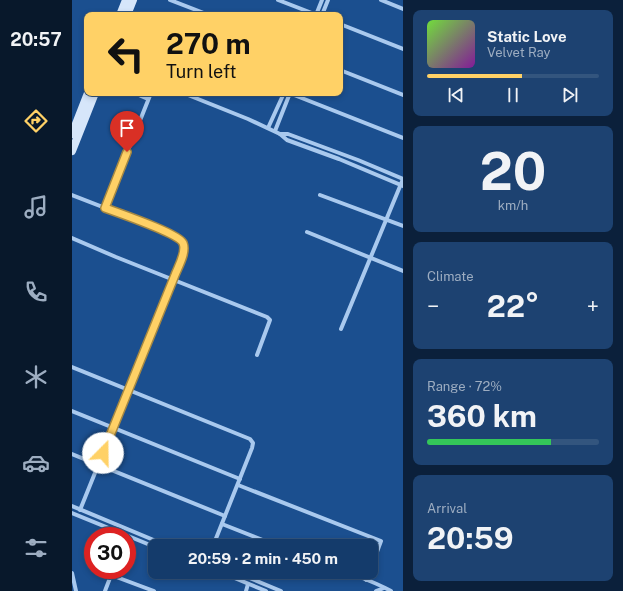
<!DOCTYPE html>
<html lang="en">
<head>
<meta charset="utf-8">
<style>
	body { margin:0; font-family:"Public Sans",sans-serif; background:#1d4271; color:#f1f3f6; height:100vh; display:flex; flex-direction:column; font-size:15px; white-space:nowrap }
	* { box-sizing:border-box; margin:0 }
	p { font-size:13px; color:#9dadc1 }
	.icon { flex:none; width:22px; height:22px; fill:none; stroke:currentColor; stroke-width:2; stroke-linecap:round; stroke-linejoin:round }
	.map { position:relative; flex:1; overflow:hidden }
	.sheet { display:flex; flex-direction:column; gap:10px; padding:10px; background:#0b203b; width:220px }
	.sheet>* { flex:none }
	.guide { position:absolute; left:12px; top:12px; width:259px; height:84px; border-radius:8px; box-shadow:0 2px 6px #0003,0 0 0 1px #33557e; background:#ffd166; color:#111; overflow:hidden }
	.speed { position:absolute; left:12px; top:527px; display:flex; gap:8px; font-size:20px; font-weight:700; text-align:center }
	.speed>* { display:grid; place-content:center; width:52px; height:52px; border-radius:50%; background:#143b6b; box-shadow:0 2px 6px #0003,0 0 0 1px #33557e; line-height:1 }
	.speed .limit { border:6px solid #d22; background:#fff; color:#111 }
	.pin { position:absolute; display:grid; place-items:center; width:34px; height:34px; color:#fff; margin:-41px -17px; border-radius:50% 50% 50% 0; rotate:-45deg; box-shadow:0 0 4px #0007 }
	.pin .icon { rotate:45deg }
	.me { position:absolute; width:44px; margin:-22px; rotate:22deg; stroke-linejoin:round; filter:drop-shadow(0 0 3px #0008) }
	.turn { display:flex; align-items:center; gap:14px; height:84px; padding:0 16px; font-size:18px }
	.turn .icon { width:52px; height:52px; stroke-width:2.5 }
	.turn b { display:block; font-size:28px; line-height:34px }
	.big { font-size:30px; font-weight:700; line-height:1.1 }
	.sheet .widget { flex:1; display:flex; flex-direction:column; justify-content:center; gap:6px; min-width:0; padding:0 14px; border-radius:8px; background:#1d4271 }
	.sheet .dial { align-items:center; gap:0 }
	.dial b { font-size:52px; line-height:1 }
	.song { display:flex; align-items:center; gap:12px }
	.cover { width:48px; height:48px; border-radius:6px; background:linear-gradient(135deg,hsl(100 70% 55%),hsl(290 70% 35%)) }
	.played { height:4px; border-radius:2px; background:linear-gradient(90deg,#ffd166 55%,#33557e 55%) }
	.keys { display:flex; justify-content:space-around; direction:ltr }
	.heat { display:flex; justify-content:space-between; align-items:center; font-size:22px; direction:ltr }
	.charge { height:6px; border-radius:3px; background:linear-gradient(90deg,#34c759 72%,#33557e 0) }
	.trip { position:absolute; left:76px; top:539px; width:230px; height:40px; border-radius:8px; background:#143b6b; box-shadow:0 2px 6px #0003,0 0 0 1px #33557e; font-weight:700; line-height:40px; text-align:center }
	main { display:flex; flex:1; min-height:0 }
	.tabs { display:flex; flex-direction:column; width:72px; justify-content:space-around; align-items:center; background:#08182b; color:#9dadc1 }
	.tabs .icon { width:28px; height:28px }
	.tabs .selected { color:#ffd166 }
	.tabs b { font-size:18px; color:#f1f3f6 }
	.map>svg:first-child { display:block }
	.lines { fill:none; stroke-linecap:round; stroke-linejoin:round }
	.street { stroke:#a9c9ee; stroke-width:4 }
	.secondary { stroke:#d6e6fa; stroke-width:8 }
	.route-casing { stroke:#a68842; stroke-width:10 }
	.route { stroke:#ffd166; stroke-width:7 }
</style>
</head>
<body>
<main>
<nav class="tabs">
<b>20:57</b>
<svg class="icon selected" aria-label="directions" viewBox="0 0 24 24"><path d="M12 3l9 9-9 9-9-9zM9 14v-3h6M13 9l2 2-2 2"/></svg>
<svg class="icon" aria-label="music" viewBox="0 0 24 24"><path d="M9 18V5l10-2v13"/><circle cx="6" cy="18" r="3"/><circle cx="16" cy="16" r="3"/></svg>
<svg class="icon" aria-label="phone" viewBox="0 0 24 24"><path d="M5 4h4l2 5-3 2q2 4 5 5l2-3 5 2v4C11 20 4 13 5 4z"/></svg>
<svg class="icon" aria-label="climate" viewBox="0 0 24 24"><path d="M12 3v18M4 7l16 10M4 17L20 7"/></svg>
<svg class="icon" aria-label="car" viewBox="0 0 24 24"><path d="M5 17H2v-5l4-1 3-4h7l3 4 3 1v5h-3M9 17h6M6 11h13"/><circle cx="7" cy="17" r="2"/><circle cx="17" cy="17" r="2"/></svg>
<svg class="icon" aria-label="filters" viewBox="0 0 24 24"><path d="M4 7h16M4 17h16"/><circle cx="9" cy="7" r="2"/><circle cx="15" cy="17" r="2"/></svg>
</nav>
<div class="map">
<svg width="331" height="591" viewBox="0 0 331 591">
	<rect width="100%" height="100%" fill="#1b4f8f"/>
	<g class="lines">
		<g class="street">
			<path d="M98,0L137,15"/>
			<path d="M206,0L245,15"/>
			<path d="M309,0L331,9"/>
			<path d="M244,15L250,0"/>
			<path d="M250,15L256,0"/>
			<path d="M268,24L331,49"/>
			<path d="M268,70L331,95"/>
			<path d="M62,93L76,99"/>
			<path d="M111,93L176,119L208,134L215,140L267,159L331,186"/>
			<path d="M217,93L331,138"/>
			<path d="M196,128L212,93"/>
			<path d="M203,131L218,93"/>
			<path d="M208,134H216L286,160L331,179"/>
			<path d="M0,195L90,230L106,237L111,242L112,247L111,254L103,275L8,510"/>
			<path d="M248,195L331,226"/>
			<path d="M33,208L79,93"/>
			<path d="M235,232L331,271"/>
			<path d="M0,238L44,257L195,317L198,320L185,355"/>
			<path d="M269,329L331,179"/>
			<path d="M0,367L178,439L181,443L180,448L141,546"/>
			<path d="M0,411L168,479"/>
			<path d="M0,454L153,516"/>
			<path d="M166,485L309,541L299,568"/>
			<path d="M0,506L96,546"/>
			<path d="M0,513L83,547"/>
			<path d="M150,524L206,546"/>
			<path d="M148,572L194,591"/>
			<path d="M163,572L209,591"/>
			<path d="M275,572C290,578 305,583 319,591"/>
			<path d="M0,573L4,591"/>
			<path d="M39,575L82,591"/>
			<path d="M294,580L297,572"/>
			<path d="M33,591L41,570"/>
			<path d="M174,591L176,584"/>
			<path d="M304,591L312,588"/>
		</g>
		<g class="secondary">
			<path d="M48,15L54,0"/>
			<path d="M55,15L61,0"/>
			<path d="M0,134L16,93"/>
			<path d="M0,151L23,93"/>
		</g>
	</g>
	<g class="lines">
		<defs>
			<path id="route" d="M31,453L103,275C106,267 115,252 111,243C106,233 46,213 33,208L55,152"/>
		</defs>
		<use href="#route" class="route-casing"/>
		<use href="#route" class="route"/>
	</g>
</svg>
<div class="speed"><div class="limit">30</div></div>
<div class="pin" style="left:55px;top:152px;background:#d93025"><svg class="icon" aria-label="arrive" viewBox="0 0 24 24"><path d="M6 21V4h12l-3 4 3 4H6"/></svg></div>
<svg class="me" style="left:31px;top:453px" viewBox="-20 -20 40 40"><circle r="19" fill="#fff"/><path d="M0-13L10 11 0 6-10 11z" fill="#ffd166"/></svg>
<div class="trip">20:59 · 2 min · 450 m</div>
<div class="guide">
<div class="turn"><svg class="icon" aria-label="left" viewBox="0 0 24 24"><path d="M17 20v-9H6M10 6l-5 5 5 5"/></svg><div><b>270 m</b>Turn left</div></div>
</div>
</div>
<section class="sheet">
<div class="widget">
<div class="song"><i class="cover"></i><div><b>Static Love</b><p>Velvet Ray</p></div></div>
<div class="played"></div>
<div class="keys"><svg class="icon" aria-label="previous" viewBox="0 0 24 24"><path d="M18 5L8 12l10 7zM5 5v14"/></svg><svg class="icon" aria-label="pause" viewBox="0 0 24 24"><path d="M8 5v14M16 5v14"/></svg><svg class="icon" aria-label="next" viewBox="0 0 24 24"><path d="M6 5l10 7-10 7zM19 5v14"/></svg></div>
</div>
<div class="widget dial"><b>20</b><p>km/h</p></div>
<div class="widget"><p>Climate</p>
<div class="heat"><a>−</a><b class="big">22°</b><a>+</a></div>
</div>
<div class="widget"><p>Range · 72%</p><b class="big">360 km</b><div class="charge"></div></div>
<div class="widget"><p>Arrival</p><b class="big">20:59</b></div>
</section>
</main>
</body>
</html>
